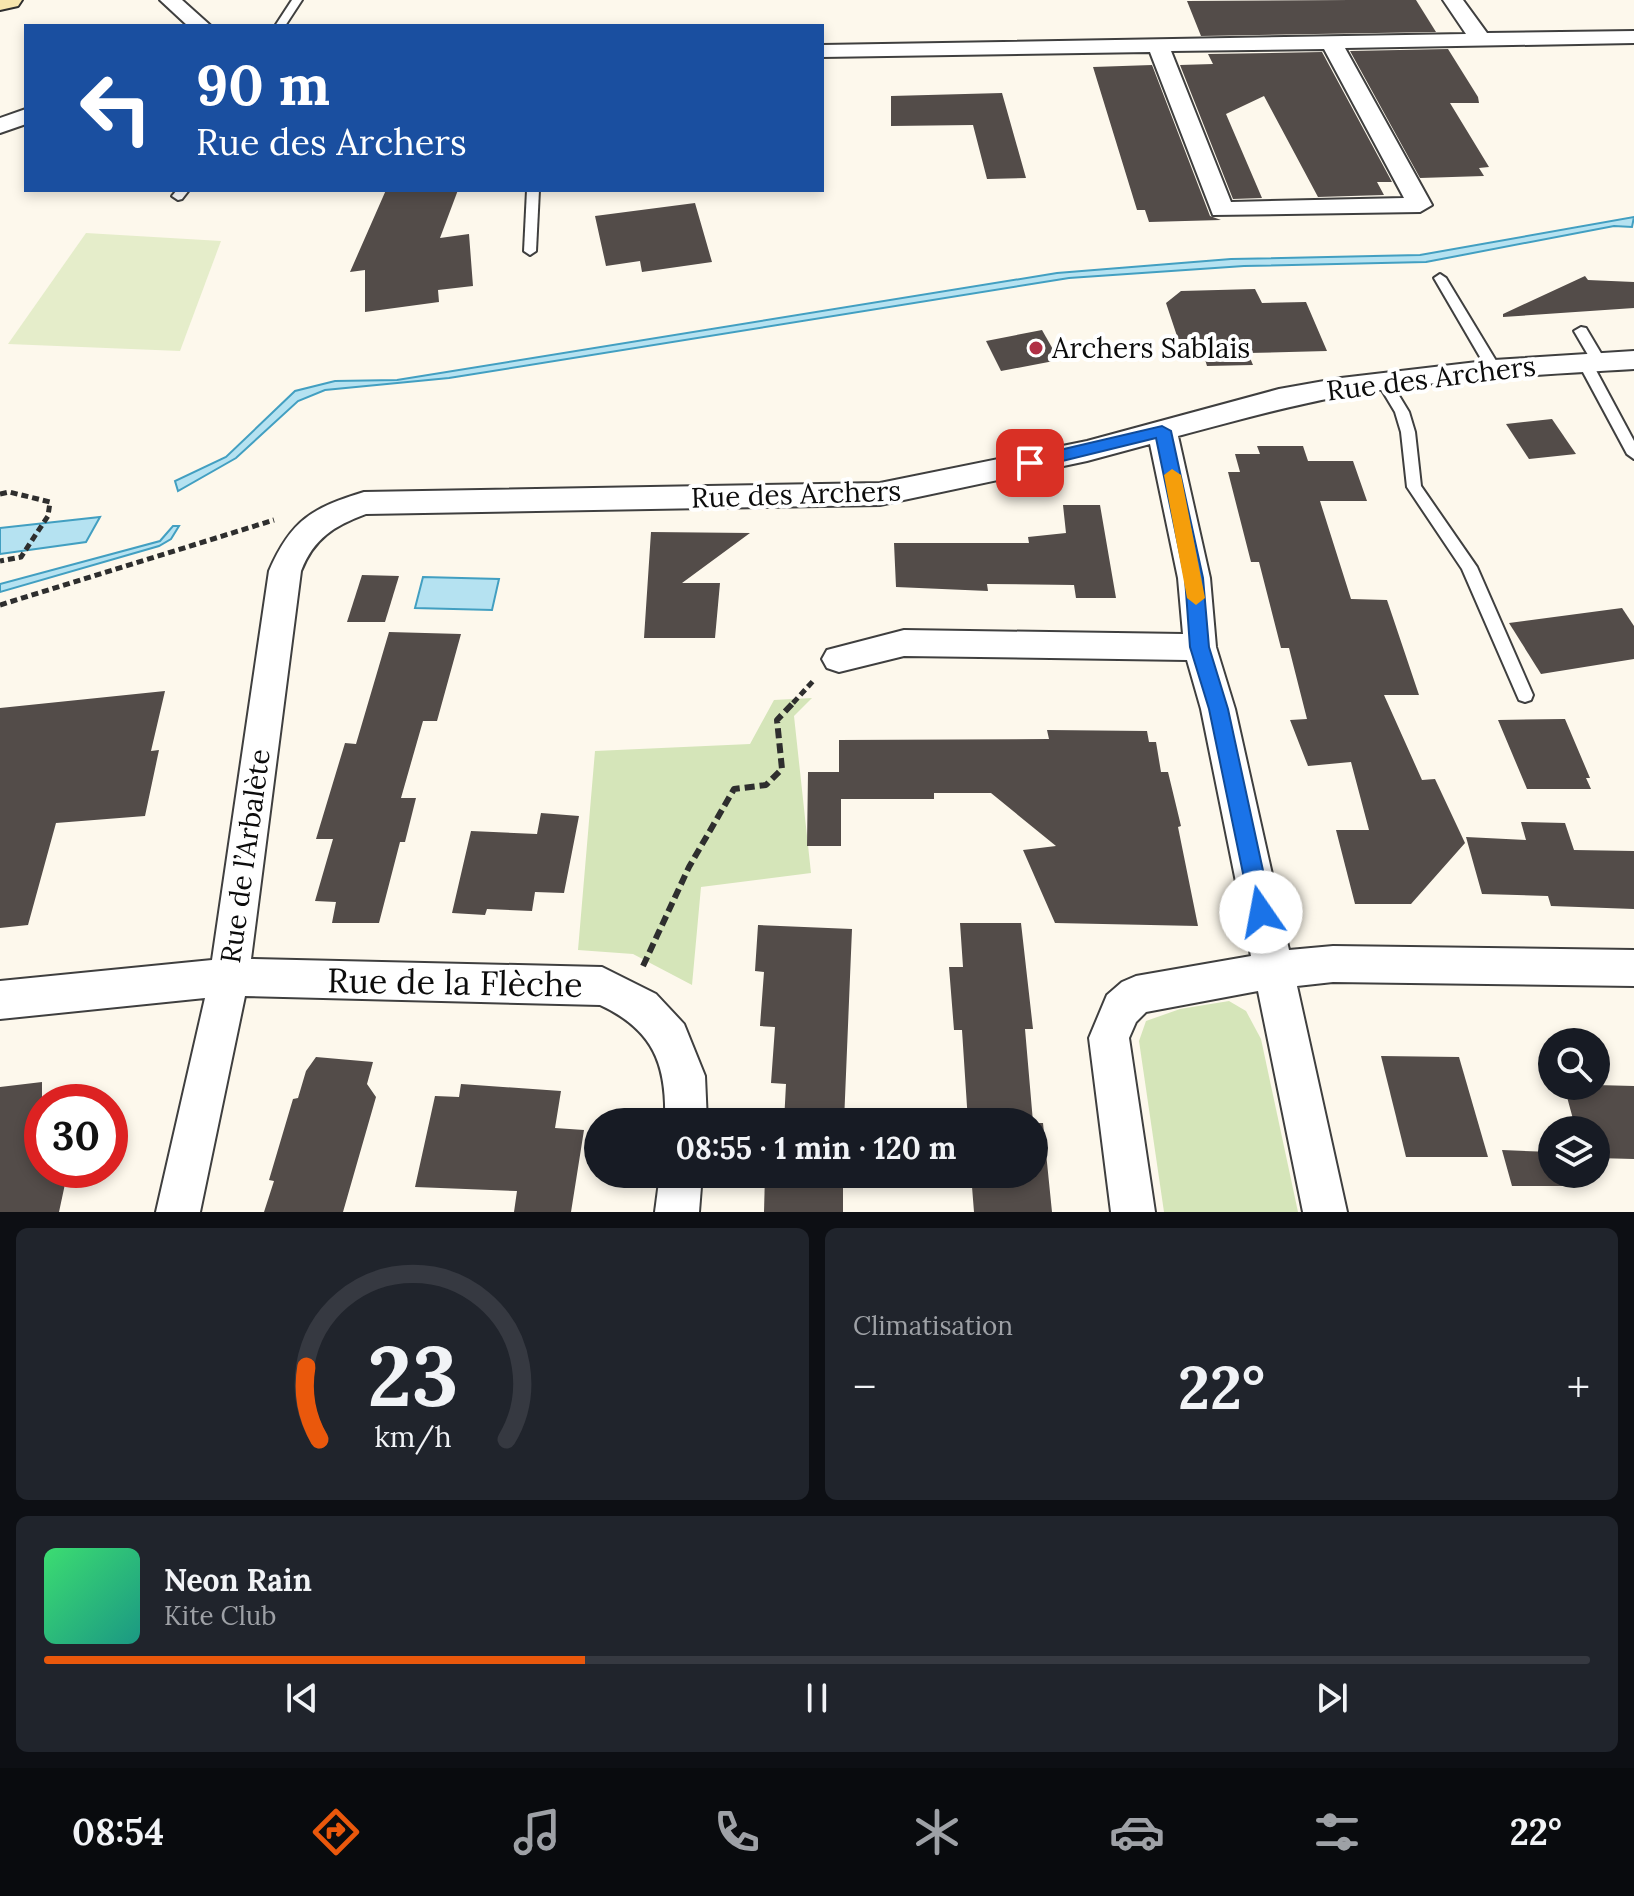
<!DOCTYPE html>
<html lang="fr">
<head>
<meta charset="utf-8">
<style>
	body { margin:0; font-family:Lora,serif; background:#20242c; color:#f1f3f6; height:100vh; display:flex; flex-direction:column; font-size:30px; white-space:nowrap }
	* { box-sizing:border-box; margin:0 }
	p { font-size:26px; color:#9ea1a6 }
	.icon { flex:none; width:44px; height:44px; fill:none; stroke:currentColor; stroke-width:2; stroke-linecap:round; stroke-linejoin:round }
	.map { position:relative; height:1212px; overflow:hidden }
	.details { display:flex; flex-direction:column; gap:16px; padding:16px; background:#0d0f14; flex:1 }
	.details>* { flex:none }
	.hud { position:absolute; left:24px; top:24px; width:800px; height:168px; border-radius:0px; box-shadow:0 4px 12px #0003; background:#1a4fa0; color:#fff; overflow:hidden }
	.fabs { position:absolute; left:1538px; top:1028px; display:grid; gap:16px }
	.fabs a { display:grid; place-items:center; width:72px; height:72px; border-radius:50%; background:#171b24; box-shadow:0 4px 12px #0003; font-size:40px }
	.speed { position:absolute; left:24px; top:1084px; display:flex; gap:16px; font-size:40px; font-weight:700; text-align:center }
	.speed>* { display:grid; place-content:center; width:104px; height:104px; border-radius:50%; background:#171b24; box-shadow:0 4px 12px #0003; line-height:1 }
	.speed .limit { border:12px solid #d22; background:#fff; color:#111 }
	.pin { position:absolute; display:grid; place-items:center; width:68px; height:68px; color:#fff; margin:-34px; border-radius:16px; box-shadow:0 4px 12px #0006 }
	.me { position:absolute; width:88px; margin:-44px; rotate:348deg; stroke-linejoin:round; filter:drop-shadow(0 0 6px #0008) }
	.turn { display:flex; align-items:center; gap:28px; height:168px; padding:0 40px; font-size:36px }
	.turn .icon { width:104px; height:104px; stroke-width:2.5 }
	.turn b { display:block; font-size:56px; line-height:68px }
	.big { font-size:60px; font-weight:700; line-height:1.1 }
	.details .card { flex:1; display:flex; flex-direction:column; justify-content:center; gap:12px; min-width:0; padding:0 28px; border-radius:12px; background:#20242c }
	.details .dial { align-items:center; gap:0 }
	.dial svg { height:208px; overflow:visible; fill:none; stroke:#363941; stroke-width:7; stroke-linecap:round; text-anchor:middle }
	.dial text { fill:#f1f3f6; stroke:none }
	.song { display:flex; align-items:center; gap:24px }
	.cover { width:96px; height:96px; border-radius:12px; background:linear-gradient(135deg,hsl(140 70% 55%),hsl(170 70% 35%)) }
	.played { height:8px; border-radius:4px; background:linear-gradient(90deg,#ea580c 35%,#363941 35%) }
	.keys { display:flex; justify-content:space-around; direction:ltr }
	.heat { display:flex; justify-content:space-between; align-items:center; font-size:44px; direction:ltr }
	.details .tiles { flex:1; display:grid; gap:16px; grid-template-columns:1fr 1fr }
	.card:last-child { grid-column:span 2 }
	.trip { position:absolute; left:584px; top:1108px; width:464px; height:80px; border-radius:40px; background:#171b24; box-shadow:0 4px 12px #0003; font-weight:700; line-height:80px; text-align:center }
	.tab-bar { display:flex; height:128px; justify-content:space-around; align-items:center; background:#090b0e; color:#9ea1a6 }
	.tab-bar .icon { width:56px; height:56px }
	.tab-bar .selected { color:#ea580c }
	.tab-bar b { font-size:36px; color:#f1f3f6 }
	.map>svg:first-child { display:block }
	.green { fill:#d5e5b9 }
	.pitch { fill:#e5edca }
	.water { fill:#b5e2f1; stroke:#429fc1; stroke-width:2 }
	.building { fill:#534c49 }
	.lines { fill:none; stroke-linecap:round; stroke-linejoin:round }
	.lane-casing { stroke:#3f3f3f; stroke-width:4 }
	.street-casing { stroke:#3f3f3f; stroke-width:4 }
	.secondary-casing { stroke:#2e2e2e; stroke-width:4 }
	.path-far1 { stroke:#2e2e2e; stroke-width:5; stroke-dasharray:7 4; stroke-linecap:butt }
	.path { stroke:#2e2e2e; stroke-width:6; stroke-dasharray:10 5; stroke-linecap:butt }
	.lane { fill:#fff; fill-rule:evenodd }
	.street { fill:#fff; fill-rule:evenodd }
	.secondary { fill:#f8e6ad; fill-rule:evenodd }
	.route { fill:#1a73e8; stroke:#114b97; stroke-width:2 }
	.slow { fill:#f59e0b }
	.poi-dot { fill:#b03046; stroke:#fff; stroke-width:3 }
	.labels { text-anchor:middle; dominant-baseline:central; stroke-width:8; stroke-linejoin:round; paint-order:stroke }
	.poi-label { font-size:28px; fill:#0c0c0c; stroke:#fff; text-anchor:start }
	.street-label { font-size:28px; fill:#0c0c0c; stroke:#fff }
	.near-street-label { font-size:34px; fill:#0c0c0c; stroke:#fff }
</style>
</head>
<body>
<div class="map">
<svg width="1634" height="1212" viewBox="0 0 1634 1212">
	<rect width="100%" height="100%" fill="#fdf8ec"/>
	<g class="green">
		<path d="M812,698L794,716L811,873L701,887L692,985L633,954L578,950L595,751L750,744L774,700Z"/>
		<path d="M1229,1001L1246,1011L1261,1039L1298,1212H1164L1139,1041L1146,1021L1180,1009Z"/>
	</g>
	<path class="pitch" d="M86,233L221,241L180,351L8,344Z"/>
	<g class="water">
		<path d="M1634,217L1632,227L1614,226L1426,262L1244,266L1069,278L449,378L325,390L298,401L236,458L178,491L175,481L226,457L295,391L335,381L397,380L1057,273L1231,259L1420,255Z"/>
		<path d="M100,517L86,542L0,554V528Z"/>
		<path d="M173,526H179L171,539L159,546L0,592V584L160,541Z"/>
		<path d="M423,577L499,579L492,610L415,608Z"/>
	</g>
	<g class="building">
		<path d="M1351,0H1416L1436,32L1201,36L1187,1Z"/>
		<path d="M1448,49L1478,97L1479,103H1450L1489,167L1479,168L1484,176L1420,178L1350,51Z"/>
		<path d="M1322,52L1392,182H1377L1384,195L1318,197L1264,96L1226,114L1262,198L1233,199L1180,65L1213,64L1208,54Z"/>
		<path d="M1152,65L1210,216L1221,220L1149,222L1145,210H1137L1093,67Z"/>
		<path d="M1002,93L1026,178L987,179L973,125L891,126V96Z"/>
		<path d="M386,190H458L440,238L469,234L473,286L438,290L439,302L365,312V270L350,272Z"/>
		<path d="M695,203L712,262L642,272L640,261L606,266L595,216Z"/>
		<path d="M1585,276L1588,280L1634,282V308L1503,317V314Z"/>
		<path d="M1255,289L1262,303L1306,302L1327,351L1248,353L1253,365L1207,366L1203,353H1193L1188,339H1178L1166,303L1181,291Z"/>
		<path d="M1042,330L1059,360L1001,371L986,341Z"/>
		<path d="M1552,419L1576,454L1529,459L1506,424Z"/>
		<path d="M1257,446H1303L1308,461H1353L1367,501H1320L1351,599L1387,600L1419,695H1384L1422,780L1435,779L1465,843L1411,904H1355L1336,830H1369L1351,762L1308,766L1290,720L1307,719L1289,648H1281L1259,562H1251L1228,472H1240L1235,454H1260Z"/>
		<path d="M1063,505H1100L1116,598H1076L1074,585L987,584L988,591L896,587L894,543H1029L1028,537L1066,533Z"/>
		<path d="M651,532L750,533L682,583H720L715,638H644Z"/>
		<path d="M362,575L399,576L385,622H347Z"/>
		<path d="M1622,608L1634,626V659L1541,674L1509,623Z"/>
		<path d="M389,632L461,634L437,721H423L401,798H416L405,842H400L379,923H332L336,902L315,901L333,839H316L345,743L356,744Z"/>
		<path d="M165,691L151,751L159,750L145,816L56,823L28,925L0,928V708Z"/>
		<path d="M1565,719L1590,778H1586L1591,789H1527L1498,720Z"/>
		<path d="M1047,730L1147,731L1149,742H1156L1161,772H1168L1181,826L1178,827L1198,926L1055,923L1023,850L1056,846L991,793H934V799H841V846H807L808,772H839V740L1049,739Z"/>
		<path d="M541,813L579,816L564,893L535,892L532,911L487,909L485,915L452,913L471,831L537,834Z"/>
		<path d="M1521,822L1565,823L1574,850L1634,851V909L1551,906L1548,896L1482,894L1466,837L1526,840Z"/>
		<path d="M960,923H1021L1033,1029H1025L1033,1122H968L962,1030H954L949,967H963Z"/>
		<path d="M758,925L852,929L844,1122H784L786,1084L771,1083L775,1027L760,1026L764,972L755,971Z"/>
		<path d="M1381,1056L1459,1057L1488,1157H1406Z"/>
		<path d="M316,1057L373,1062L367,1084L376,1097L343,1212H264L274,1181L269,1180L293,1099L298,1098L306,1071Z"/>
		<path d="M42,1082V1170H68L59,1212H0V1087Z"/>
		<path d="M461,1084L561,1091L555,1128L584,1130L571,1212H514L517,1191L415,1187L435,1096L459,1097Z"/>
		<path d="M1596,1085L1634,1086V1159L1596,1158V1130H1576L1564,1086Z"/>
		<path d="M1034,1123H1043L1052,1212H974L971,1174H1034Z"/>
		<path d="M1502,1150L1552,1152V1174H1562L1566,1186H1512Z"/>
		<path d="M765,1174H843V1212H764Z"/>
	</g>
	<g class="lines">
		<defs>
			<g id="lane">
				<path d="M292,0H302L285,26H275Z"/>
				<path d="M177,190H189L182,199L178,200L172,196Z"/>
				<path d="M527,190H539L536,251L530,255L524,251Z"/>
				<path d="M1440,274L1446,278L1501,369L1499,372H1489L1487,369L1434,278Z"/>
				<path d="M1581,327L1586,328L1605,360L1603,363H1593L1591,360L1574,331Z"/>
				<path d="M1584,356L1591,361L1634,441V459L1627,454L1577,361Z"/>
				<path d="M1384,377L1389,379L1409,412L1415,432L1421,486L1477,567L1533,695L1531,700L1525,702L1519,700L1462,569L1407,487L1401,432L1395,412L1377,382Z"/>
			</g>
			<g id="street">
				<path d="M160,0H182L211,26H188Z"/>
				<path d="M1443,0H1463L1487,33L1634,31V43L1345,48L1432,205L1420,212L1213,215L1150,52L822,57V45L1466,34ZM1324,49L1404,198L1231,202L1171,51Z"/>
				<path d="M26,109V124L0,133V118Z"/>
				<path d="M1634,351V369C1535,375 1435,379 1337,397C1283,407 1231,422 1178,436L1210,578L1216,647L1235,709L1289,950L1333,946L1634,950V986L1333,982L1297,986L1347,1212H1303L1258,991L1146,1012L1136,1022L1129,1038L1155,1212H1111L1089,1038L1107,995L1122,982L1136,976L1251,956L1201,709L1187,660L904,656L839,672L827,668L822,659L827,650L904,630L1183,634L1178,578L1150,444L1087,461L880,505L366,514C334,526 314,538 301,571L251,959L602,967L656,994L684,1024L705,1076L707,1122H665C667,1065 654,1030 600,1005L245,996L200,1212H156L205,998L0,1019V981L212,960L269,571C291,520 312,508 364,492L880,483L1087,441L1279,389L1341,378L1494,360Z"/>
				<path d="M660,1174H702L699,1212H655Z"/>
			</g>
			<path id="secondary" d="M0,0H22L18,6L0,10Z"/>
		</defs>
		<use href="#lane" class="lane-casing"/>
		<use href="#street" class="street-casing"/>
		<use href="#secondary" class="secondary-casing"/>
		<g class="path-far1">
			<path d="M0,494L9,492L50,502L48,516L21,557L0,561"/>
			<path d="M0,605L274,520"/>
			<path d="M793,703L814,680"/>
		</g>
		<path class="path" d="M643,966L689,867L734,789L766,785L782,769L777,720L795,701"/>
		<use href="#lane" class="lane"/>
		<use href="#street" class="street"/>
		<use href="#secondary" class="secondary"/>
	</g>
	<path class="route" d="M1162,426L1171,431L1203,578L1209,647L1228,709L1272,912L1269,919L1261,922L1254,919L1251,912L1209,709L1190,647L1185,578L1156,438L1030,469L1021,463L1030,457Z"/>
	<path class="slow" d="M1172,469L1181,475L1205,598L1196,605L1187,598L1164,475Z"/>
	<circle class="poi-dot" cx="1036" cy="348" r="8"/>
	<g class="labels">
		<g class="poi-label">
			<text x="1052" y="348">Archers Sablais</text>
		</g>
		<g class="street-label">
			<text transform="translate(1431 378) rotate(-7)">Rue des Archers</text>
			<text transform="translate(796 494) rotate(-2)">Rue des Archers</text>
			<text transform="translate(245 856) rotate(-82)">Rue de l’Arbalète</text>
		</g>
		<g class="near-street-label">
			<text transform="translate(455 982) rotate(1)">Rue de la Flèche</text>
		</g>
	</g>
</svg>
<div class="fabs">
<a><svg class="icon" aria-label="search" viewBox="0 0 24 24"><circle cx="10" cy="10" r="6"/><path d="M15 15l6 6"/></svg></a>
<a><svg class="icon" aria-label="layers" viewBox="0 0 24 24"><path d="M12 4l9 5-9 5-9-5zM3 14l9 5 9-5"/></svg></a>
</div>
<div class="speed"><div class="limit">30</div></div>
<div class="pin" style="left:1030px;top:463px;background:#d93025"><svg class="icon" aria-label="arrive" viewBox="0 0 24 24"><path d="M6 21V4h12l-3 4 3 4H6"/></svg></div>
<svg class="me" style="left:1261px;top:912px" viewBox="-20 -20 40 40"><circle r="19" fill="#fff"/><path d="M0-13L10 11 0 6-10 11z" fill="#1a73e8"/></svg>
<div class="trip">08:55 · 1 min · 120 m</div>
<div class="hud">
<div class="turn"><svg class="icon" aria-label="left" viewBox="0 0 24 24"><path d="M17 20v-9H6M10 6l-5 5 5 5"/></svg><div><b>90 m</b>Rue des Archers</div></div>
</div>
</div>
<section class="details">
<div class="tiles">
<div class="card dial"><svg viewBox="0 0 100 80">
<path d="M14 69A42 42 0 1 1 86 69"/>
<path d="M14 69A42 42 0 0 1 9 41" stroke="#ea580c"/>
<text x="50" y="56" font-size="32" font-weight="700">23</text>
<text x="50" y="72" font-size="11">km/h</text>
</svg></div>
<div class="card"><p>Climatisation</p>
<div class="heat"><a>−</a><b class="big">22°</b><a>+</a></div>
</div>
<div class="card">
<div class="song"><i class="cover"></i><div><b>Neon Rain</b><p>Kite Club</p></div></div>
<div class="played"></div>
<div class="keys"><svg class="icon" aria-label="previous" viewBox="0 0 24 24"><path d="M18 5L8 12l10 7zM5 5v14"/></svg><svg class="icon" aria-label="pause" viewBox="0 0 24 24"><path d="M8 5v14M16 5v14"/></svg><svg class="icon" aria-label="next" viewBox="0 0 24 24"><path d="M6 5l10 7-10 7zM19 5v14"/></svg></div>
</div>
</div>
</section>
<nav class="tab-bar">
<b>08:54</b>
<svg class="icon selected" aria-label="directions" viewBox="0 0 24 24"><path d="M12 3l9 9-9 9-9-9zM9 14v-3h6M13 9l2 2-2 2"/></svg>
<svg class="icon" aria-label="music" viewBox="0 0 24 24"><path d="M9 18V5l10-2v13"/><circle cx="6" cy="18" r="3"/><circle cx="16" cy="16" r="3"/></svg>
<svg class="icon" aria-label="phone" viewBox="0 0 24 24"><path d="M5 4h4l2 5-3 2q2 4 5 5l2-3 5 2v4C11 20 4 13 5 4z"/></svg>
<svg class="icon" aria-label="climate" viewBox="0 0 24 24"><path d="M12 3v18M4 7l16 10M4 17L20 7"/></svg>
<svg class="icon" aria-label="car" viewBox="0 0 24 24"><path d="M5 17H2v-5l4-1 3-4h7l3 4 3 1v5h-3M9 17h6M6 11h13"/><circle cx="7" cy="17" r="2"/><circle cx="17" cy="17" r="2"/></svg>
<svg class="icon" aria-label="filters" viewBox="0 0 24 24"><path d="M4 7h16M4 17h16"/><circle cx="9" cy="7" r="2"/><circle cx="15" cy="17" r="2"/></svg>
<b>22°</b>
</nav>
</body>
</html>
